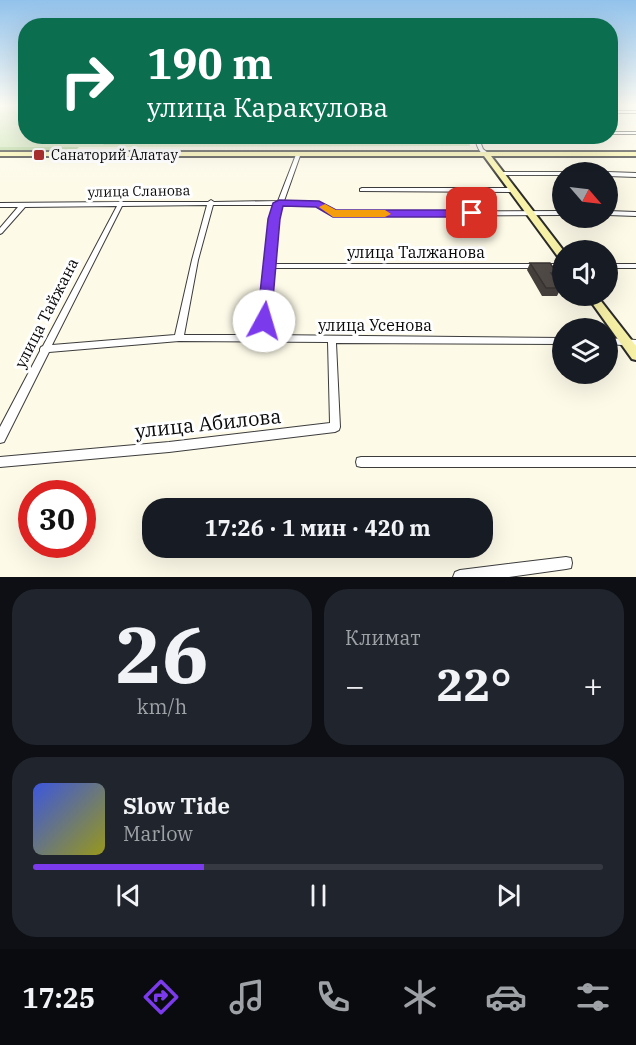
<!DOCTYPE html>
<html lang="ru">
<head>
<meta charset="utf-8">
<style>
	body { margin:0; font-family:"IBM Plex Serif",serif; background:#20242c; color:#f1f3f6; height:100vh; display:flex; flex-direction:column; font-size:22px; white-space:nowrap }
	* { box-sizing:border-box; margin:0 }
	p { font-size:20px; color:#9ea1a6 }
	.icon { flex:none; width:33px; height:33px; fill:none; stroke:currentColor; stroke-width:2; stroke-linecap:round; stroke-linejoin:round }
	.map { position:relative; height:577px; overflow:hidden }
	.details { display:flex; flex-direction:column; gap:12px; padding:12px; background:#0d0f14; flex:1 }
	.details>* { flex:none }
	.hud { position:absolute; left:18px; top:18px; width:600px; height:126px; border-radius:24px; box-shadow:0 6px 24px #0002; background:#0b6e4f; color:#fff; overflow:hidden }
	.needle { width:39px; rotate:118deg }
	.buttons { position:absolute; left:552px; top:162px; display:grid; gap:12px }
	.buttons a { display:grid; place-items:center; width:66px; height:66px; border-radius:50%; background:#171b24; box-shadow:0 6px 24px #0002; font-size:30px }
	.speed { position:absolute; left:18px; top:480px; display:flex; gap:12px; font-size:30px; font-weight:700; text-align:center }
	.speed>* { display:grid; place-content:center; width:78px; height:78px; border-radius:50%; background:#171b24; box-shadow:0 6px 24px #0002; line-height:1 }
	.speed .limit { border:9px solid #d22; background:#fff; color:#111 }
	.pin { position:absolute; display:grid; place-items:center; width:51px; height:51px; color:#fff; margin:-26px; border-radius:12px; box-shadow:0 3px 9px #0006 }
	.me { position:absolute; width:66px; margin:-33px; rotate:6deg; stroke-linejoin:round; filter:drop-shadow(0 0 4px #0008) }
	.turn { display:flex; align-items:center; gap:21px; height:126px; padding:0 30px; font-size:27px }
	.turn .icon { width:78px; height:78px; stroke-width:2.5 }
	.turn b { display:block; font-size:42px; line-height:51px }
	.big { font-size:45px; font-weight:700; line-height:1.1 }
	.details .card { flex:1; display:flex; flex-direction:column; justify-content:center; gap:9px; min-width:0; padding:0 21px; border-radius:24px; background:#20242c }
	.details .dial { align-items:center; gap:0 }
	.dial b { font-size:78px; line-height:1 }
	.song { display:flex; align-items:center; gap:18px }
	.cover { width:72px; height:72px; border-radius:9px; background:linear-gradient(135deg,hsl(230 70% 55%),hsl(60 70% 35%)) }
	.played { height:6px; border-radius:3px; background:linear-gradient(90deg,#7c3aed 30%,#363941 30%) }
	.keys { display:flex; justify-content:space-around; direction:ltr }
	.heat { display:flex; justify-content:space-between; align-items:center; font-size:33px; direction:ltr }
	.details .tiles { flex:1; display:grid; gap:12px; grid-template-columns:1fr 1fr }
	.card:last-child { grid-column:span 2 }
	.trip { position:absolute; left:142px; top:498px; width:351px; height:60px; border-radius:24px; background:#171b24; box-shadow:0 6px 24px #0002; font-weight:700; line-height:60px; text-align:center }
	.menu { display:flex; height:96px; justify-content:space-around; align-items:center; background:#090b0e; color:#9ea1a6 }
	.menu .icon { width:42px; height:42px }
	.menu .selected { color:#7c3aed }
	.menu b { font-size:27px; color:#f1f3f6 }
	.map>svg:first-child { display:block }
	.green { fill:#cce3b6 }
	.forest { fill:#afd396 }
	.lines { fill:none; stroke-linecap:round; stroke-linejoin:round }
	.street-casing { stroke:#3c3c3c; stroke-width:2 }
	.secondary-casing { stroke:#2b2b2b; stroke-width:4 }
	.street { fill:#fff; fill-rule:evenodd }
	.secondary { fill:#f8f2a8; fill-rule:evenodd }
	.wall { fill:#46403d }
	.building { fill:#514b47; stroke:#393432; stroke-width:1.5 }
	.route { fill:#7c3aed; stroke:#51269a; stroke-width:1.5 }
	.slow { fill:#f59e0b }
	.poi-dot { fill:#ac2f30; stroke:#fff; stroke-width:2 }
	.labels { text-anchor:middle; dominant-baseline:central; stroke-width:6; stroke-linejoin:round; paint-order:stroke }
	.far-poi-label { font-size:14px; fill:#090909; stroke:#fff; text-anchor:start }
	.far-street-label { font-size:14px; fill:#090909; stroke:#fff }
	.street-label { font-size:16px; fill:#090909; stroke:#fff }
	.near-street-label { font-size:20px; fill:#090909; stroke:#fff }
</style>
</head>
<body>
<div class="map">
<svg width="636" height="577" viewBox="0 0 636 577">
	<rect width="100%" height="100%" fill="#fdfae8"/>
	<path class="green" d="M0,106H25L26,136H468L470,146L0,147Z"/>
	<g class="forest">
		<path d="M103,136L159,137L161,143L103,145L110,139Z"/>
		<path d="M0,147H79L74,152H0Z"/>
		<path d="M154,150L472,151L473,152H154Z"/>
	</g>
	<g class="lines">
		<defs>
			<g id="street">
				<rect x="610" y="111" width="26" height="2"/>
				<rect x="610" y="132" width="26" height="2"/>
				<path d="M474,136H478L483,149L488,153V155C478,155 477,144 474,136Z"/>
				<path d="M297,152L301,153L284,201L319,202L334,212L562,211V215L333,216L318,206L282,205L277,219L273,264H562V268H273L267,335L562,338V344L336,343L340,427L339,430L335,432L169,452L0,467V457L169,442L330,423L328,342L179,341L49,352L4,442L0,443V427L40,351V349L41,347L43,346L117,206L25,207L2,233L0,234V228L18,207H0V203L118,202L121,201L123,202H208L211,200L214,202L278,201ZM207,205L192,260L175,335L52,345L122,206ZM213,205H276L271,219L258,335H184L198,260Z"/>
				<path d="M503,172H562V175H501V173Z"/>
				<path d="M608,172L636,173V177L608,176Z"/>
				<path d="M362,188H514L517,190L514,192L360,191V189Z"/>
				<path d="M608,211L636,212V216L608,215Z"/>
				<rect x="608" y="264" width="28" height="4"/>
				<path d="M608,338L636,340V346L608,344Z"/>
				<path d="M361,457H636V467H361L357,466L356,462L357,458Z"/>
				<path d="M566,557L571,558L572,563L571,568L566,569L509,577H453L455,572L460,570Z"/>
			</g>
			<g id="secondary">
				<path d="M0,152H636V156H491L563,250L562,259L559,258L484,156H0Z"/>
				<path d="M587,296H597L636,346V360L632,359Z"/>
			</g>
		</defs>
		<use href="#street" class="street-casing"/>
		<use href="#secondary" class="secondary-casing"/>
		<use href="#street" class="street"/>
		<use href="#secondary" class="secondary"/>
	</g>
	<path class="wall" d="M530,263L557,273L554,278L561,288L557,296H542L527,270Z"/>
	<path class="building" d="M530,263H550L557,273H551L561,288H546Z"/>
	<linearGradient id="sky" x2="0" y2="1"><stop stop-color="#92c2eb"/><stop offset="0.57" stop-color="#fefdf5"/><stop offset="1" stop-color="#fefdf5" stop-opacity="0"/></linearGradient>
	<rect width="636" height="186" fill="url(#sky)"/>
	<path class="route" d="M279,200L319,201L336,210H472L477,213L472,217H333L316,207L283,206L280,219L271,321L269,325H259L257,321L268,219L273,203Z"/>
	<path class="slow" d="M325,204L336,210H385L391,214L385,217H333L319,207Z"/>
	<rect class="poi-dot" x="33" y="149" width="12" height="12" rx="3"/>
	<g class="labels">
		<g class="far-poi-label">
			<text x="51" y="155">Санаторий Алатау</text>
		</g>
		<g class="far-street-label">
			<text transform="translate(139 191) rotate(-1)">улица Сланова</text>
		</g>
		<g class="street-label">
			<text x="416" y="252">улица Талжанова</text>
			<text transform="translate(46 313) rotate(-63)">улица Тайжана</text>
			<text x="375" y="325">улица Усенова</text>
		</g>
		<g class="near-street-label">
			<text transform="translate(208 423) rotate(-6)">улица Абилова</text>
		</g>
	</g>
</svg>
<div class="buttons">
<a><svg class="needle" viewBox="-14 -14 28 28"><path d="M0-13l5 13h-10z" fill="#e53935"/><path d="M0 13l5-13h-10z" fill="#9ea1a6"/></svg></a>
<a><svg class="icon" aria-label="sound" viewBox="0 0 24 24"><path d="M4 9h4l5-4v14l-5-4H4zM17 9q2 3 0 6"/></svg></a>
<a><svg class="icon" aria-label="layers" viewBox="0 0 24 24"><path d="M12 4l9 5-9 5-9-5zM3 14l9 5 9-5"/></svg></a>
</div>
<div class="speed"><div class="limit">30</div></div>
<div class="pin" style="left:472px;top:213px;background:#d93025"><svg class="icon" aria-label="arrive" viewBox="0 0 24 24"><path d="M6 21V4h12l-3 4 3 4H6"/></svg></div>
<svg class="me" style="left:264px;top:321px" viewBox="-20 -20 40 40"><circle r="19" fill="#fff"/><path d="M0-13L10 11 0 6-10 11z" fill="#7c3aed"/></svg>
<div class="trip">17:26 · 1 мин · 420 m</div>
<div class="hud">
<div class="turn"><svg class="icon" aria-label="right" viewBox="0 0 24 24"><path d="M7 20v-9h11M14 6l5 5-5 5"/></svg><div><b>190 m</b>улица Каракулова</div></div>
</div>
</div>
<section class="details">
<div class="tiles">
<div class="card dial"><b>26</b><p>km/h</p></div>
<div class="card"><p>Климат</p>
<div class="heat"><a>−</a><b class="big">22°</b><a>+</a></div>
</div>
<div class="card">
<div class="song"><i class="cover"></i><div><b>Slow Tide</b><p>Marlow</p></div></div>
<div class="played"></div>
<div class="keys"><svg class="icon" aria-label="previous" viewBox="0 0 24 24"><path d="M18 5L8 12l10 7zM5 5v14"/></svg><svg class="icon" aria-label="pause" viewBox="0 0 24 24"><path d="M8 5v14M16 5v14"/></svg><svg class="icon" aria-label="next" viewBox="0 0 24 24"><path d="M6 5l10 7-10 7zM19 5v14"/></svg></div>
</div>
</div>
</section>
<nav class="menu">
<b>17:25</b>
<svg class="icon selected" aria-label="directions" viewBox="0 0 24 24"><path d="M12 3l9 9-9 9-9-9zM9 14v-3h6M13 9l2 2-2 2"/></svg>
<svg class="icon" aria-label="music" viewBox="0 0 24 24"><path d="M9 18V5l10-2v13"/><circle cx="6" cy="18" r="3"/><circle cx="16" cy="16" r="3"/></svg>
<svg class="icon" aria-label="phone" viewBox="0 0 24 24"><path d="M5 4h4l2 5-3 2q2 4 5 5l2-3 5 2v4C11 20 4 13 5 4z"/></svg>
<svg class="icon" aria-label="climate" viewBox="0 0 24 24"><path d="M12 3v18M4 7l16 10M4 17L20 7"/></svg>
<svg class="icon" aria-label="car" viewBox="0 0 24 24"><path d="M5 17H2v-5l4-1 3-4h7l3 4 3 1v5h-3M9 17h6M6 11h13"/><circle cx="7" cy="17" r="2"/><circle cx="17" cy="17" r="2"/></svg>
<svg class="icon" aria-label="filters" viewBox="0 0 24 24"><path d="M4 7h16M4 17h16"/><circle cx="9" cy="7" r="2"/><circle cx="15" cy="17" r="2"/></svg>
</nav>
</body>
</html>
